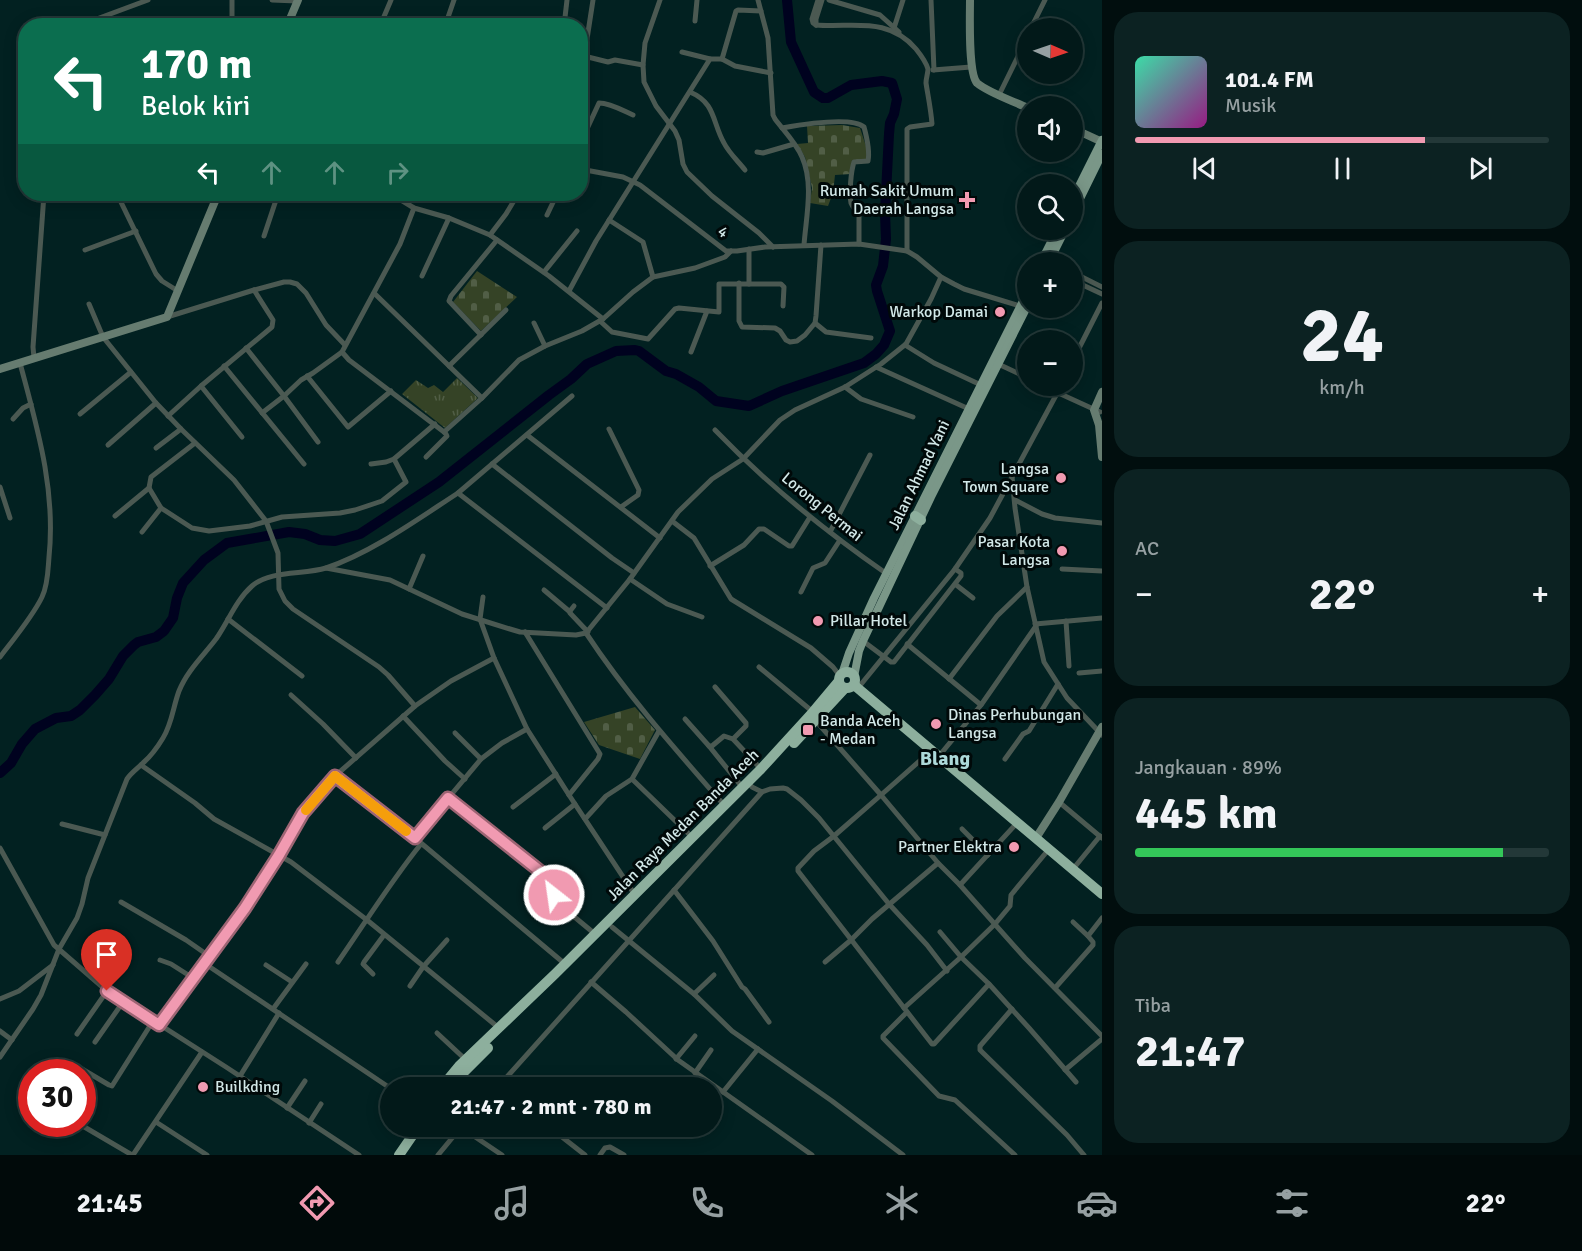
<!DOCTYPE html>
<html lang="id">
<head>
<meta charset="utf-8">
<style>
	body { margin:0; font-family:Signika,sans-serif; background:#0c2222; color:#f1f3f6; height:100vh; display:flex; flex-direction:column; font-size:22px; white-space:nowrap }
	* { box-sizing:border-box; margin:0 }
	p { font-size:20px; color:#96a0a2 }
	.icon { flex:none; width:33px; height:33px; fill:none; stroke:currentColor; stroke-width:2; stroke-linecap:round; stroke-linejoin:round }
	.map { position:relative; flex:1; overflow:hidden }
	.details { display:flex; flex-direction:column; gap:12px; padding:12px; background:#010e0e; width:480px }
	.details>* { flex:none }
	.top-card { position:absolute; left:18px; top:18px; width:570px; height:183px; border-radius:24px; box-shadow:0 3px 15px #0003,0 0 0 2px #233838; background:#0b6e4f; color:#fff; overflow:hidden }
	.needle { width:39px; rotate:92deg }
	.controls { position:absolute; left:1017px; top:18px; display:grid; gap:12px }
	.controls a { display:grid; place-items:center; width:66px; height:66px; border-radius:50%; background:#021919; box-shadow:0 3px 15px #0003,0 0 0 2px #233838; font-size:30px }
	.speed { position:absolute; left:18px; top:1059px; display:flex; gap:12px; font-size:30px; font-weight:700; text-align:center }
	.speed>* { display:grid; place-content:center; width:78px; height:78px; border-radius:50%; background:#021919; box-shadow:0 3px 15px #0003,0 0 0 2px #233838; line-height:1 }
	.speed .limit { border:9px solid #d22; background:#fff; color:#111 }
	.pin { position:absolute; display:grid; place-items:center; width:51px; height:51px; color:#fff; margin:-62px -26px; border-radius:50% 50% 50% 0; rotate:-45deg; box-shadow:0 0 6px #0007 }
	.pin .icon { rotate:45deg }
	.me { position:absolute; width:66px; margin:-33px; rotate:330deg; stroke-linejoin:round; filter:drop-shadow(0 0 4px #0008) }
	.turn { display:flex; align-items:center; gap:21px; height:126px; padding:0 24px; font-size:27px }
	.turn .icon { width:78px; height:78px; stroke-width:2.5 }
	.turn b { display:block; font-size:42px; line-height:51px }
	.lanes { display:flex; align-items:center; height:57px; padding:0 24px; background:#0003; justify-content:center; gap:30px; direction:ltr }
	.lanes .off { opacity:.35 }
	.big { font-size:45px; font-weight:700; line-height:1.1 }
	.details .widget { flex:1; display:flex; flex-direction:column; justify-content:center; gap:9px; min-width:0; padding:0 21px; border-radius:24px; background:#0c2222 }
	.details .dial { align-items:center; gap:0 }
	.dial b { font-size:78px; line-height:1 }
	.song { display:flex; align-items:center; gap:18px }
	.cover { width:72px; height:72px; border-radius:9px; background:linear-gradient(135deg,hsl(160 70% 55%),hsl(310 70% 35%)) }
	.played { height:6px; border-radius:3px; background:linear-gradient(90deg,#f19ab1 70%,#233838 70%) }
	.keys { display:flex; justify-content:space-around; direction:ltr }
	.heat { display:flex; justify-content:space-between; align-items:center; font-size:33px; direction:ltr }
	.charge { height:9px; border-radius:4px; background:linear-gradient(90deg,#34c759 89%,#233838 0) }
	.trip { position:absolute; left:380px; top:1077px; width:342px; height:60px; border-radius:30px; background:#021919; box-shadow:0 3px 15px #0003,0 0 0 2px #233838; font-weight:700; line-height:60px; text-align:center }
	.dock { display:flex; height:96px; justify-content:space-around; align-items:center; background:#010a0a; color:#96a0a2 }
	.dock .icon { width:42px; height:42px }
	.dock .selected { color:#f19ab1 }
	.dock b { font-size:27px; color:#f1f3f6 }
	main { display:flex; flex:1; min-height:0 }
	.map>svg:first-child { display:block }
	.grass { fill:url(#grass-tufts) }
	.cemetery { fill:url(#cemetery-stones) }
	.lines { fill:none; stroke-linecap:round; stroke-linejoin:round }
	.river { stroke:#00021f; stroke-width:10 }
	.street { stroke:#4b5952; stroke-width:5 }
	.secondary { stroke:#667c70; stroke-width:8 }
	.primary { stroke:#7a9788; stroke-width:8 }
	.highway { stroke:#8daf9d; stroke-width:10 }
	.route-casing { stroke:#9d6473; stroke-width:15 }
	.route { stroke:#f19ab1; stroke-width:10 }
	.slow { stroke:#f59e0b; stroke-width:10 }
	.poi-dot { fill:#f19ab1; stroke:#000909; stroke-width:2 }
	.labels { text-anchor:middle; dominant-baseline:central; stroke-width:6; stroke-linejoin:round; paint-order:stroke }
	.poi-label { font-size:16px; fill:#d2e8e8; stroke:#000909; text-anchor:end }
	.street-label { font-size:16px; fill:#d2e8e8; stroke:#000909 }
	.quarter-label { font-size:20px; font-weight:bold; fill:#add9d9; stroke:#000909 }
</style>
</head>
<body>
<main>
<div class="map">
<svg width="1102" height="1155" viewBox="0 0 1102 1155">
	<defs>
		<pattern id="grass-tufts" width="24" height="20" patternUnits="userSpaceOnUse" patternTransform="scale(1.5)"><rect width="24" height="20" fill="#354326"/><path d="M3 7l-1-3M5 7V3M7 7l1-3M15 17l-1-3M17 17v-4M19 17l1-3" fill="none" stroke="#515e46"/></pattern>
		<pattern id="cemetery-stones" width="16" height="16" patternUnits="userSpaceOnUse" patternTransform="scale(1.5)"><rect width="16" height="16" fill="#354326"/><path d="M2 7V4a2 2 0 0 1 4 0v3zM10 15v-3a2 2 0 0 1 4 0v3z" fill="#515e46"/></pattern>
	</defs>
	<rect width="100%" height="100%" fill="#022121"/>
	<path class="grass" d="M457,378L478,398L445,428L402,394L416,380L428,388L434,385L443,392Z"/>
	<g class="cemetery">
		<path d="M842,125L860,128L867,149L868,161L853,160L851,174L835,175L833,193L828,206L810,203L812,188L805,157L797,144L808,143L807,126Z"/>
		<path d="M477,271L517,297L481,331L453,302Z"/>
		<path d="M635,707L655,730L640,759L599,745L584,722Z"/>
	</g>
	<g class="lines">
		<path class="river" d="M0,773L11,763L22,744L35,729L56,718L71,716L80,710L95,695L109,679L123,656L134,645L138,642L156,637L164,631L173,618L177,598L183,583L204,560L227,543L289,532L305,534L320,540L335,541L360,534L439,482L549,395L571,379L587,364L616,351L635,350L639,351L666,371L676,374L699,387L716,401L749,406L782,391L864,363L876,354L884,345L890,331L877,291L876,285L883,266L886,239L885,213L889,134L890,123L894,114L897,99L892,83L882,81L851,85L828,98H823L814,92L791,42L787,0"/>
		<g class="street">
			<path d="M232,0V26"/>
			<path d="M272,0L297,1"/>
			<path d="M660,0L645,43L643,65L644,82L656,106L675,131L679,140L683,164L687,172L712,196L759,233L773,247"/>
			<path d="M758,0L768,38L773,115L775,119C784,131 796,143 802,157C814,184 806,217 804,245"/>
			<path d="M829,0L880,15L899,32"/>
			<path d="M931,0L934,70"/>
			<path d="M695,21L697,0"/>
			<path d="M816,25C853,28 888,16 916,49C920,54 926,62 928,69C928,73 926,78 926,83C928,96 931,110 932,124L910,127L907,129V251"/>
			<path d="M816,25L813,23L812,19L818,0"/>
			<path d="M816,25V19L822,0"/>
			<path d="M89,26L94,20L148,0"/>
			<path d="M380,26L391,0"/>
			<path d="M445,26L454,0"/>
			<path d="M564,26L567,0"/>
			<path d="M894,28L903,0"/>
			<path d="M1031,28L1045,0"/>
			<path d="M587,39L593,0"/>
			<path d="M682,52L710,59"/>
			<path d="M588,57L608,62L615,60L643,65"/>
			<path d="M722,59L736,11L738,10L761,11"/>
			<path d="M933,70L971,67"/>
			<path d="M690,92C716,103 712,122 724,143C729,153 738,161 745,170"/>
			<path d="M999,95L1028,36"/>
			<path d="M782,128C799,125 851,116 864,127C867,138 870,151 868,161L854,162C851,171 849,193 851,203C853,208 857,211 859,216V244"/>
			<path d="M757,152L763,153L794,144"/>
			<path d="M580,155L586,131L599,103C610,103 622,110 633,115"/>
			<path d="M580,169L623,177L640,185L726,251H737L765,247L859,244L907,251L917,257L941,277L954,284L964,289L1020,306"/>
			<path d="M117,194L156,274L162,281L178,291"/>
			<path d="M397,194L401,200L414,208L449,218L490,235L549,276L603,319"/>
			<path d="M414,208L400,244L342,352L349,360L444,432L482,398L519,360L545,346L582,331L603,319L633,292L653,277L695,268L725,257L731,251"/>
			<path d="M547,215L557,194"/>
			<path d="M609,220L643,242L653,277"/>
			<path d="M490,235L506,214L518,194"/>
			<path d="M264,236L278,194"/>
			<path d="M85,250L136,231"/>
			<path d="M544,272L577,231"/>
			<path d="M1072,272L1102,287"/>
			<path d="M422,276L449,218"/>
			<path d="M1072,280L1102,294"/>
			<path d="M739,283V321L742,327L775,328L780,331L786,340L790,342L797,341L805,335L815,323L816,316L821,245"/>
			<path d="M749,284V249"/>
			<path d="M569,291L596,241L710,59H722L735,66L771,73"/>
			<path d="M374,293L482,398"/>
			<path d="M89,304L103,337L156,403L181,429L234,480L266,521L278,553L279,589L285,601L293,609L379,667L388,675L415,706"/>
			<path d="M167,317L254,290L284,282H290L297,284L306,293L326,325L345,345"/>
			<path d="M600,321L612,332L648,339L675,309L679,308L719,312V284H781L784,287L783,306"/>
			<path d="M534,323L545,346"/>
			<path d="M815,323L826,332L871,338"/>
			<path d="M481,335L449,301L451,296L497,240"/>
			<path d="M905,345L934,363L981,385"/>
			<path d="M246,348L284,396L318,442"/>
			<path d="M691,352L707,311"/>
			<path d="M34,358L33,347L44,194"/>
			<path d="M1072,362L1102,303"/>
			<path d="M996,363L1028,378"/>
			<path d="M224,366L304,464"/>
			<path d="M449,366L506,310"/>
			<path d="M876,367L969,409"/>
			<path d="M307,376L348,427L391,391"/>
			<path d="M201,386L242,437"/>
			<path d="M1043,386L1100,412"/>
			<path d="M1061,386L1012,477L1015,508L1027,587L1044,662L1067,698L1102,735"/>
			<path d="M845,387L861,399L913,417"/>
			<path d="M572,396L458,493L607,608"/>
			<path d="M262,413L284,396L301,380L313,373L342,352"/>
			<path d="M80,414L131,372"/>
			<path d="M168,416L201,386L272,327L273,320L254,290"/>
			<path d="M13,419L23,408L31,404"/>
			<path d="M609,429L639,490L638,495L621,507"/>
			<path d="M715,430C767,484 825,531 887,574"/>
			<path d="M527,435L660,538"/>
			<path d="M195,443L151,477L149,488L161,508L192,528L209,531L250,526L282,517L340,513L355,510L382,501L406,482L394,459"/>
			<path d="M108,445L156,403"/>
			<path d="M156,448L181,429"/>
			<path d="M426,457L447,436L446,434L444,432"/>
			<path d="M371,464L386,462L394,459L435,424"/>
			<path d="M492,464L612,558L634,573"/>
			<path d="M0,487L10,518"/>
			<path d="M1015,500L1042,514L1055,518L1102,523"/>
			<path d="M115,516L149,488"/>
			<path d="M672,521L694,538L731,599L811,648L833,667L840,676"/>
			<path d="M142,532L161,508"/>
			<path d="M830,532L870,455"/>
			<path d="M710,566L744,545L759,529H764L789,546H792L810,517"/>
			<path d="M326,568L390,580L462,614L510,629L520,632L576,635L586,633L630,579L678,512L712,479L743,459L780,420L795,410L845,387L881,364L906,344L931,299L941,277"/>
			<path d="M1062,569L1102,571"/>
			<path d="M630,579L667,604L702,617"/>
			<path d="M955,584L973,598"/>
			<path d="M409,589L423,556"/>
			<path d="M544,590L570,612"/>
			<path d="M801,592L813,568L825,563L840,540"/>
			<path d="M483,597L480,619L494,658L527,729L569,795L635,895"/>
			<path d="M574,606L570,611V613L588,632"/>
			<path d="M228,619L302,676"/>
			<path d="M1066,621L1069,666"/>
			<path d="M1035,624L1102,618"/>
			<path d="M525,632L600,754L598,759L569,795"/>
			<path d="M586,633C627,695 675,749 724,805"/>
			<path d="M863,641L891,662H894L961,576V573L955,569"/>
			<path d="M907,644L981,705"/>
			<path d="M0,657C13,640 33,616 42,597C48,585 48,569 49,557C56,489 37,427 20,363"/>
			<path d="M759,667L813,712"/>
			<path d="M1079,673L1102,671"/>
			<path d="M949,679L997,616L1027,587"/>
			<path d="M715,687L746,723V726L733,739L761,769"/>
			<path d="M858,688L955,569L990,518L1012,477"/>
			<path d="M291,695L323,724L356,758"/>
			<path d="M403,716L445,761L465,779"/>
			<path d="M685,719L709,746H712L724,736L733,739"/>
			<path d="M816,721L881,795L938,863L960,885L1025,958L1102,1036"/>
			<path d="M659,731L632,779L692,837"/>
			<path d="M455,733L481,759"/>
			<path d="M709,746L742,787"/>
			<path d="M932,750L881,795L834,836L814,851L798,868V871L932,1044H934L989,984"/>
			<path d="M939,756L981,705L1036,626"/>
			<path d="M1005,759L1023,734L1029,731L1058,684"/>
			<path d="M141,765L195,803L214,819L291,862L367,920L499,1028"/>
			<path d="M335,776L415,838L565,964"/>
			<path d="M748,782L752,787L762,792L770,789L783,788L787,789L801,800L819,818L889,904L927,945L947,971"/>
			<path d="M448,798L545,875V881L554,891V900L595,934"/>
			<path d="M1059,802L1102,838"/>
			<path d="M513,807L556,774"/>
			<path d="M585,819L606,796L632,779"/>
			<path d="M62,824L105,835"/>
			<path d="M545,828L575,804"/>
			<path d="M962,829L988,855"/>
			<path d="M415,838L481,759L502,743L527,729"/>
			<path d="M0,848L54,945L107,991L226,1067L359,1155"/>
			<path d="M1073,869L1100,836"/>
			<path d="M960,885L1017,823"/>
			<path d="M674,890L713,941L742,987L745,989L769,1022"/>
			<path d="M121,902L186,940L209,956"/>
			<path d="M1073,922L1088,936"/>
			<path d="M612,927L694,994L732,1031L832,1101L903,1155"/>
			<path d="M940,932L961,957L989,984L1029,1028L1076,1082"/>
			<path d="M160,960L171,964L193,978"/>
			<path d="M338,962C365,923 391,881 421,844"/>
			<path d="M825,962L851,940L872,919L938,863"/>
			<path d="M204,963L390,1088"/>
			<path d="M266,965L292,982"/>
			<path d="M373,974L363,964L364,962L384,935"/>
			<path d="M91,977L102,957L101,949"/>
			<path d="M591,982L626,1012L678,1060L812,1155"/>
			<path d="M410,986L423,967L447,940"/>
			<path d="M1055,988L1093,945V942L1088,936L1102,918"/>
			<path d="M694,994L714,975"/>
			<path d="M0,999L19,991L53,965"/>
			<path d="M904,1008L961,957L995,924L1010,906L1011,895L1049,849"/>
			<path d="M273,1009L306,964"/>
			<path d="M1012,1009L980,1046V1050L1067,1135L1084,1155"/>
			<path d="M907,1012L883,1036V1038L939,1096L955,1100L1015,1155"/>
			<path d="M159,1025L245,908L279,855L303,813L314,798L335,776L415,706L451,681L494,658"/>
			<path d="M0,1031L12,1040"/>
			<path d="M437,1033L466,1060"/>
			<path d="M77,1034L107,991"/>
			<path d="M95,1042L123,1002"/>
			<path d="M0,1057L33,1009L41,995L59,949L77,918L82,904L88,878L127,779C131,773 137,769 143,763C151,756 157,748 163,738C172,724 173,707 179,691C187,671 203,656 216,639C228,622 236,600 252,586C270,570 304,575 326,568C371,553 418,519 458,493"/>
			<path d="M676,1059L695,1036"/>
			<path d="M82,1069L109,1085L112,1086L153,1021"/>
			<path d="M1065,1070L1102,1039"/>
			<path d="M695,1073L711,1050"/>
			<path d="M240,1076L279,1013"/>
			<path d="M497,1088L762,792"/>
			<path d="M723,1092L758,1049"/>
			<path d="M287,1108L305,1081"/>
			<path d="M156,1122L207,1155"/>
			<path d="M309,1123L321,1104"/>
			<path d="M81,1125L132,1155"/>
			<path d="M459,1126L502,1155"/>
			<path d="M548,1126L585,1155"/>
			<path d="M513,1128L514,1126"/>
			<path d="M133,1155L202,1052"/>
			<path d="M438,1155L462,1126"/>
			<path d="M600,1155L605,1148L610,1147L624,1155"/>
		</g>
		<g class="secondary">
			<path d="M970,0C970,16 968,73 977,83C989,93 1013,101 1028,108"/>
			<path d="M287,26L298,0"/>
			<path d="M1072,128L1102,142"/>
			<path d="M0,369L167,317L218,194"/>
			<path d="M1102,392L1094,410L1099,425L1102,457"/>
			<path d="M1036,838L1059,802L1102,727"/>
		</g>
		<g class="primary">
			<path d="M1072,200L1102,140"/>
			<path d="M1072,215L1102,154"/>
			<path d="M1041,262L1057,230"/>
			<path d="M1049,262L1065,230"/>
			<path d="M842,674L849,653L874,598L1028,291"/>
			<path d="M854,677L859,651L863,641L931,497L1028,305"/>
		</g>
		<g class="highway">
			<path d="M915,516L921,520"/>
			<circle cx="847" cy="680" r="8"/>
			<path d="M854,685L1102,894"/>
			<path d="M794,743L845,688"/>
			<path d="M450,1086L488,1048"/>
			<path d="M441,1088L460,1065L555,974L761,769L813,712L839,681"/>
			<path d="M399,1155L419,1126"/>
		</g>
	</g>
	<g class="lines">
		<defs>
			<path id="route" d="M107,991L159,1025L245,908L279,855L303,813L335,776L415,838L448,798L545,875V881L554,891V895"/>
		</defs>
		<use href="#route" class="route-casing"/>
		<use href="#route" class="route"/>
		<path class="slow" d="M306,810L335,776L406,831"/>
	</g>
	<g class="poi-dot">
		<path d="M964 191h6v6h6v6h-6v6h-6v-6h-6v-6h6z"/>
		<circle cx="1000" cy="312" r="6"/>
		<circle cx="1061" cy="478" r="6"/>
		<circle cx="1062" cy="551" r="6"/>
		<circle cx="818" cy="621" r="6"/>
		<circle cx="936" cy="724" r="6"/>
		<rect x="802" y="724" width="12" height="12" rx="3"/>
		<circle cx="1014" cy="847" r="6"/>
		<circle cx="203" cy="1087" r="6"/>
	</g>
	<g class="labels">
		<g class="poi-label">
			<text x="954" y="191">Rumah Sakit Umum<tspan x="954" dy="18">Daerah Langsa</tspan></text>
			<text x="988" y="312">Warkop Damai</text>
			<text x="1049" y="469">Langsa<tspan x="1049" dy="18">Town Square</tspan></text>
			<text x="1050" y="542">Pasar Kota<tspan x="1050" dy="18">Langsa</tspan></text>
			<text x="830" y="621" text-anchor="start">Pillar Hotel</text>
			<text x="948" y="715" text-anchor="start">Dinas Perhubungan<tspan x="948" dy="18">Langsa</tspan></text>
			<text x="820" y="721" text-anchor="start">Banda Aceh<tspan x="820" dy="18">- Medan</tspan></text>
			<text x="1002" y="847">Partner Elektra</text>
			<text x="215" y="1087" text-anchor="start">Builkding</text>
		</g>
		<g class="street-label">
			<text transform="translate(723 232) rotate(36)">4</text>
			<text transform="translate(919 475) rotate(-64)">Jalan Ahmad Yani</text>
			<text transform="translate(822 507) rotate(39)">Lorong Permai</text>
			<text transform="translate(683 825) rotate(-45)">Jalan Raya Medan Banda Aceh</text>
		</g>
		<g class="quarter-label">
			<text x="945" y="758">Blang</text>
		</g>
	</g>
</svg>
<div class="controls">
<a><svg class="needle" viewBox="-14 -14 28 28"><path d="M0-13l5 13h-10z" fill="#e53935"/><path d="M0 13l5-13h-10z" fill="#96a0a2"/></svg></a>
<a><svg class="icon" aria-label="sound" viewBox="0 0 24 24"><path d="M4 9h4l5-4v14l-5-4H4zM17 9q2 3 0 6"/></svg></a>
<a><svg class="icon" aria-label="search" viewBox="0 0 24 24"><circle cx="10" cy="10" r="6"/><path d="M15 15l6 6"/></svg></a>
<a>+</a>
<a>−</a>
</div>
<div class="speed"><div class="limit">30</div></div>
<div class="pin" style="left:107px;top:991px;background:#d93025"><svg class="icon" aria-label="arrive" viewBox="0 0 24 24"><path d="M6 21V4h12l-3 4 3 4H6"/></svg></div>
<svg class="me" style="left:554px;top:895px" viewBox="-20 -20 40 40"><circle r="17" fill="#f19ab1" stroke="#fff" stroke-width="3"/><path d="M0-11L8 9 0 5-8 9z" fill="#fff"/></svg>
<div class="trip">21:47 · 2 mnt · 780 m</div>
<div class="top-card">
<div class="turn"><svg class="icon" aria-label="left" viewBox="0 0 24 24"><path d="M17 20v-9H6M10 6l-5 5 5 5"/></svg><div><b>170 m</b>Belok kiri</div></div>
<div class="lanes"><svg class="icon" aria-label="left" viewBox="0 0 24 24"><path d="M17 20v-9H6M10 6l-5 5 5 5"/></svg><svg class="icon off" aria-label="ahead" viewBox="0 0 24 24"><path d="M12 20V5M6 11l6-6 6 6"/></svg><svg class="icon off" aria-label="ahead" viewBox="0 0 24 24"><path d="M12 20V5M6 11l6-6 6 6"/></svg><svg class="icon off" aria-label="right" viewBox="0 0 24 24"><path d="M7 20v-9h11M14 6l5 5-5 5"/></svg></div>
</div>
</div>
<section class="details">
<div class="widget">
<div class="song"><i class="cover"></i><div><b>101.4 FM</b><p>Musik</p></div></div>
<div class="played"></div>
<div class="keys"><svg class="icon" aria-label="previous" viewBox="0 0 24 24"><path d="M18 5L8 12l10 7zM5 5v14"/></svg><svg class="icon" aria-label="pause" viewBox="0 0 24 24"><path d="M8 5v14M16 5v14"/></svg><svg class="icon" aria-label="next" viewBox="0 0 24 24"><path d="M6 5l10 7-10 7zM19 5v14"/></svg></div>
</div>
<div class="widget dial"><b>24</b><p>km/h</p></div>
<div class="widget"><p>AC</p>
<div class="heat"><a>−</a><b class="big">22°</b><a>+</a></div>
</div>
<div class="widget"><p>Jangkauan · 89%</p><b class="big">445 km</b><div class="charge"></div></div>
<div class="widget"><p>Tiba</p><b class="big">21:47</b></div>
</section>
</main>
<nav class="dock">
<b>21:45</b>
<svg class="icon selected" aria-label="directions" viewBox="0 0 24 24"><path d="M12 3l9 9-9 9-9-9zM9 14v-3h6M13 9l2 2-2 2"/></svg>
<svg class="icon" aria-label="music" viewBox="0 0 24 24"><path d="M9 18V5l10-2v13"/><circle cx="6" cy="18" r="3"/><circle cx="16" cy="16" r="3"/></svg>
<svg class="icon" aria-label="phone" viewBox="0 0 24 24"><path d="M5 4h4l2 5-3 2q2 4 5 5l2-3 5 2v4C11 20 4 13 5 4z"/></svg>
<svg class="icon" aria-label="climate" viewBox="0 0 24 24"><path d="M12 3v18M4 7l16 10M4 17L20 7"/></svg>
<svg class="icon" aria-label="car" viewBox="0 0 24 24"><path d="M5 17H2v-5l4-1 3-4h7l3 4 3 1v5h-3M9 17h6M6 11h13"/><circle cx="7" cy="17" r="2"/><circle cx="17" cy="17" r="2"/></svg>
<svg class="icon" aria-label="filters" viewBox="0 0 24 24"><path d="M4 7h16M4 17h16"/><circle cx="9" cy="7" r="2"/><circle cx="15" cy="17" r="2"/></svg>
<b>22°</b>
</nav>
</body>
</html>
